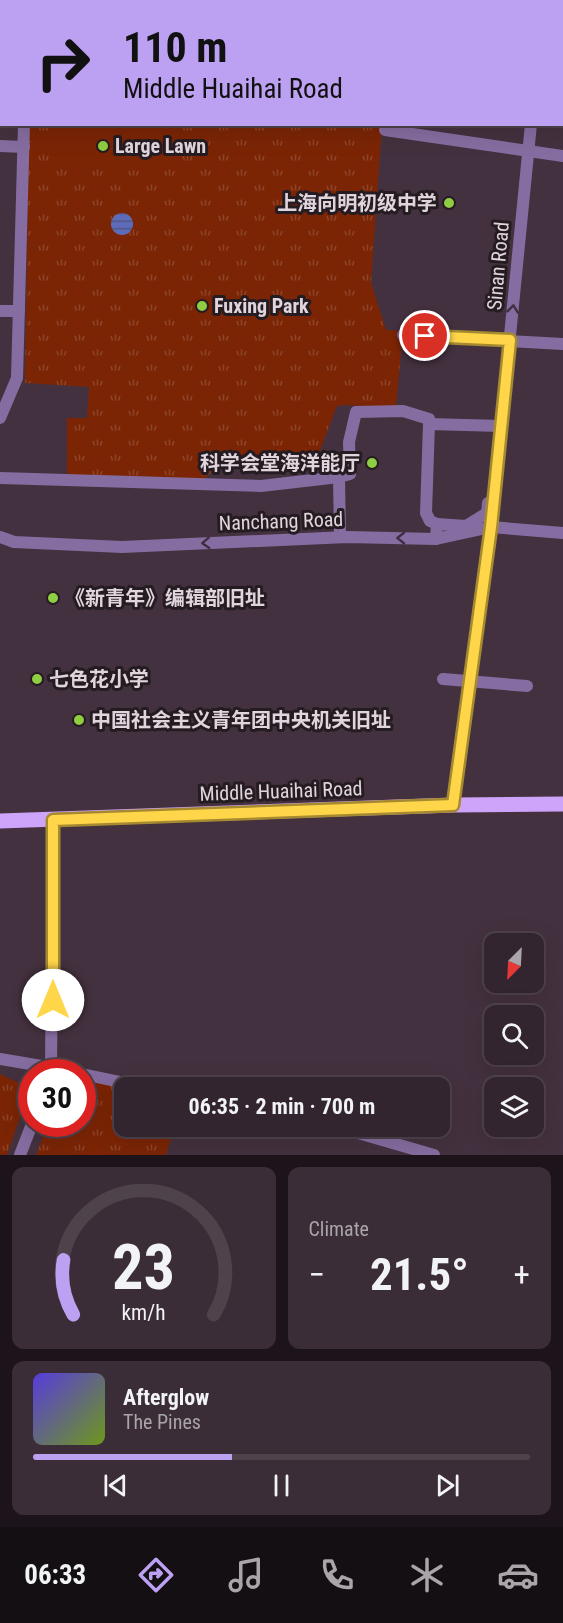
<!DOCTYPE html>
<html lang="en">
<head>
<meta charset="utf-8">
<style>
	body { margin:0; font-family:"Roboto Condensed","Noto Sans SC",sans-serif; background:#3b2d37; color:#f1f3f6; height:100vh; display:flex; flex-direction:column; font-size:22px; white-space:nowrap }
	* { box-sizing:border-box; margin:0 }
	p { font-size:20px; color:#a9a5aa }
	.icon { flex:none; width:33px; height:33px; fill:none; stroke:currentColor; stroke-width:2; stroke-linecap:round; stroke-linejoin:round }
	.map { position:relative; height:1155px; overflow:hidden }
	.side { display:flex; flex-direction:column; gap:12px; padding:12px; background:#1c141a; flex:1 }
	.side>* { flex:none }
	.hud { position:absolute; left:0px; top:0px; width:564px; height:126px; box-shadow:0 6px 24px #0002,0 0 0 2px #4e424b; background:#bca0f2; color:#111; overflow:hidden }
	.needle { width:39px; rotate:204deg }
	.buttons { position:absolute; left:484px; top:933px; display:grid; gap:12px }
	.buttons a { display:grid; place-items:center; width:60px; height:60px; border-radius:12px; background:#33252f; box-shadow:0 6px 24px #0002,0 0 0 2px #4e424b; font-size:30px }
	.speed { position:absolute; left:18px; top:1059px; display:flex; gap:12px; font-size:30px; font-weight:700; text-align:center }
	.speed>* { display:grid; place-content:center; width:78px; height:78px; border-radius:50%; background:#33252f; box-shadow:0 6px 24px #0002,0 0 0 2px #4e424b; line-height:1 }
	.speed .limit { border:9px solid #d22; background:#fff; color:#111 }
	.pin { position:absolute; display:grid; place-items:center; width:51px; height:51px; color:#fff; margin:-26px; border:3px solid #fff; border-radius:50%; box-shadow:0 2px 6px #0007 }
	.me { position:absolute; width:66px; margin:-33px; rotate:0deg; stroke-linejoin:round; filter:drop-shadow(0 0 4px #0008) }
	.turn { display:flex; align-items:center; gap:21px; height:126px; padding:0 24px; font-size:27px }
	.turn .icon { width:78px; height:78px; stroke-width:2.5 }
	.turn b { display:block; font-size:42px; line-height:51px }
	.big { font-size:45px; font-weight:700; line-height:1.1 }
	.side .widget { flex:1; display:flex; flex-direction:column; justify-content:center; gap:9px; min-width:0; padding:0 21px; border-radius:12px; background:#3b2d37 }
	.side .dial { align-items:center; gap:0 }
	.dial svg { height:156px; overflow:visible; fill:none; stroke:#4e424b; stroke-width:7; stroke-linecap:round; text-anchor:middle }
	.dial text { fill:#f1f3f6; stroke:none }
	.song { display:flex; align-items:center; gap:18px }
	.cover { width:72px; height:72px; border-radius:9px; background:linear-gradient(135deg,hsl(250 70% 55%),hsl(80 70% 35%)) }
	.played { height:6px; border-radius:3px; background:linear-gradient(90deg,#bca0f2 40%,#4e424b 40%) }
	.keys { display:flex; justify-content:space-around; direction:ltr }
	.heat { display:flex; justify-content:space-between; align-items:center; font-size:33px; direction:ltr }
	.side .tiles { flex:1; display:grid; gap:12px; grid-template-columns:1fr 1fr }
	.widget:last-child { grid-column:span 2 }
	.trip { position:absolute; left:114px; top:1077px; width:336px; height:60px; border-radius:12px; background:#33252f; box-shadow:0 6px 24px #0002,0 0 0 2px #4e424b; font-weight:700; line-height:60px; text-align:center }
	.menu { display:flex; height:96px; justify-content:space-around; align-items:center; background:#140f13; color:#a9a5aa }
	.menu .icon { width:42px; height:42px }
	.menu .active { color:#bca0f2 }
	.menu b { font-size:27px; color:#f1f3f6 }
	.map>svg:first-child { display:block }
	.grass { fill:url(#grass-tufts) }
	.pitch { fill:#7b2505 }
	.water { fill:url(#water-rules) }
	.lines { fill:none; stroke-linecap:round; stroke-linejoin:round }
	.minor { stroke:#866da1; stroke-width:12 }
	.major { stroke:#cea4fa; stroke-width:15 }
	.oneway { stroke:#3d3042 }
	.route-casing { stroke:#a68a30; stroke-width:15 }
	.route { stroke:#ffd54a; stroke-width:10 }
	.poi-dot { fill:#8fcd42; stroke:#251c22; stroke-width:2 }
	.labels { text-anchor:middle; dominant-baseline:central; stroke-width:6; stroke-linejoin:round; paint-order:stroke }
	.poi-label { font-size:20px; font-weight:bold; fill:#e1d5dd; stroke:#251c22; text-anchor:start }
	.street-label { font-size:20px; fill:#e1d5dd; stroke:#251c22 }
</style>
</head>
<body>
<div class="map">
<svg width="563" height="1155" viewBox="0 0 563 1155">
	<defs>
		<pattern id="grass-tufts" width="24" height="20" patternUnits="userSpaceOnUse" patternTransform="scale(1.5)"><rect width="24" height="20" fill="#7b2505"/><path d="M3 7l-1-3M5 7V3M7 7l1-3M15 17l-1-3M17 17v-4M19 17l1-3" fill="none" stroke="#8d4429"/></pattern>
		<pattern id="water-rules" width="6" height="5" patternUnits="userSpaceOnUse" patternTransform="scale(1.5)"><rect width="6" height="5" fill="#5e6aba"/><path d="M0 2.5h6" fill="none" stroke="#525784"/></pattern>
	</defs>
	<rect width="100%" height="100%" fill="#44313f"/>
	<g class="grass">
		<path d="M31,0H392L31,2Z"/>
		<path d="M29,125H382L371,283L386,330L403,331L396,407L340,405L336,408L317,459L256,461L253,456H216C215,471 210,476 196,483L67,478V418H87L89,387L25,383Z"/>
		<path d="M0,1074L19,1083L26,1100L7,1155H0Z"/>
		<path d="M82,1081L128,1087L124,1088V1126L175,1127L166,1155H36L48,1124H82Z"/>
	</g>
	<path class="pitch" d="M51,125H157L156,171L50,167Z"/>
	<circle class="water" cx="122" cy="224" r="11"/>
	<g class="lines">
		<g class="minor">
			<path d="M27,2V0"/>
			<path d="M538,2V0"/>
			<path d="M385,130L563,156"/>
			<path d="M0,146L24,147"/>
			<path d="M0,311H19"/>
			<path d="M403,335L563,344"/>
			<path d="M0,418L17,378L24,124"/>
			<path d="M0,478L261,486L339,477"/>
			<path d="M437,524L466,526L487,513L488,503"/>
			<path d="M0,537L14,542L122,547L347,537L436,539L491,527L563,533"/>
			<path d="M340,537L339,477L350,474L349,442L356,412L403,411L429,419V424"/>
			<path d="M436,539L437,524L430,521L426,513L429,424L501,426"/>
			<path d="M443,679L527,686"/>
			<path d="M453,805L491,527L531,124"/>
			<path d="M0,1059L77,1072"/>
			<path d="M51,1072L53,820"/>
			<path d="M82,1074L149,1088"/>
			<path d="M334,1126L434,1155"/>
			<path d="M20,1155L32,1124"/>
		</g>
		<path class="major" d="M0,821L453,805L563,804"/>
	</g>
	<defs><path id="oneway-chevron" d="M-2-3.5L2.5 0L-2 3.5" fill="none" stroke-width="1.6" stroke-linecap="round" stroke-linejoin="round" transform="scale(1.5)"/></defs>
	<g class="oneway">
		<use href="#oneway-chevron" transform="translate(513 309) rotate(-84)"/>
		<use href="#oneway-chevron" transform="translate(401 538) rotate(-179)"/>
		<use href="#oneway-chevron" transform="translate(206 543) rotate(177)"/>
	</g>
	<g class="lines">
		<defs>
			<path id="route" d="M53,1000V820L453,805L491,527L510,340L425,336"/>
		</defs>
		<use href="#route" class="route-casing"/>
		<use href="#route" class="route"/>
	</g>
	<g class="poi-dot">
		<circle cx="103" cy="146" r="6"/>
		<circle cx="449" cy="203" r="6"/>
		<circle cx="202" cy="306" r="6"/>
		<circle cx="372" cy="463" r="6"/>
		<circle cx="53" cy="598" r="6"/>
		<circle cx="37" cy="679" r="6"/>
		<circle cx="79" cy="720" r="6"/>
	</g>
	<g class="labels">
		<g class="poi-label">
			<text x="115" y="146">Large Lawn</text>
			<text x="437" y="203" text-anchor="end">上海向明初级中学</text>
			<text x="214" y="306">Fuxing Park</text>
			<text x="360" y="463" text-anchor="end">科学会堂海洋能厅</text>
			<text x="65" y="598">《新青年》编辑部旧址</text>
			<text x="49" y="679">七色花小学</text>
			<text x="91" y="720">中国社会主义青年团中央机关旧址</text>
		</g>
		<g class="street-label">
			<text transform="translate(498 266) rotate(-85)">Sinan Road</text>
			<text transform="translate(281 521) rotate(-2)">Nanchang Road</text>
			<text transform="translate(281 791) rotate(-2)">Middle Huaihai Road</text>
		</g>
	</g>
</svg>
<div class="buttons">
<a><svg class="needle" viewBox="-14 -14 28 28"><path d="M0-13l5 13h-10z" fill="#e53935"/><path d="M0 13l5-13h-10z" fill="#a9a5aa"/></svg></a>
<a><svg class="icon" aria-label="search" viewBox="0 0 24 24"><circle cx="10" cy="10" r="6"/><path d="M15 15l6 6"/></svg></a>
<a><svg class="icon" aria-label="layers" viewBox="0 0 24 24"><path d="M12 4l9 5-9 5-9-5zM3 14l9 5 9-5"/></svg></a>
</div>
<div class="speed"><div class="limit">30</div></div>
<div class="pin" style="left:425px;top:336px;background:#d93025"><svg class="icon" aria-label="arrive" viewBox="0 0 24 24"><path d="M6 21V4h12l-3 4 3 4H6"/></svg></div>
<svg class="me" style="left:53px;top:1000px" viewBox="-20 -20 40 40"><circle r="19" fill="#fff"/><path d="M0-13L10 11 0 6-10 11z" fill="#ffd54a"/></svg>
<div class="trip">06:35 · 2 min · 700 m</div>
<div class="hud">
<div class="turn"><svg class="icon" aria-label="right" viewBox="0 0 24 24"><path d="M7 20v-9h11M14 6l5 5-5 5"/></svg><div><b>110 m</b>Middle Huaihai Road</div></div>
</div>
</div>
<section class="side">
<div class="tiles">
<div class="widget dial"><svg viewBox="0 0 100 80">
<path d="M14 69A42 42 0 1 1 86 69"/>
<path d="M14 69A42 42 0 0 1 9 41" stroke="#bca0f2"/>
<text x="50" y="56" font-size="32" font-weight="700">23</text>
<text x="50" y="72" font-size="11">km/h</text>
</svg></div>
<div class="widget"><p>Climate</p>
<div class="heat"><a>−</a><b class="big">21.5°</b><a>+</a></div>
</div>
<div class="widget">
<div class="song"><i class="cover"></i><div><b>Afterglow</b><p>The Pines</p></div></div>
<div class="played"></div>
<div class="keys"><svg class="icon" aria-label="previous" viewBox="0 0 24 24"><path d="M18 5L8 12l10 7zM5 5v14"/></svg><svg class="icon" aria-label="pause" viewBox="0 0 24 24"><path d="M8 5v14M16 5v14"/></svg><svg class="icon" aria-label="next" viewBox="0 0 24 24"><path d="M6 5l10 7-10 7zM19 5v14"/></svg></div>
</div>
</div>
</section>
<nav class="menu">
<b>06:33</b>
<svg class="icon active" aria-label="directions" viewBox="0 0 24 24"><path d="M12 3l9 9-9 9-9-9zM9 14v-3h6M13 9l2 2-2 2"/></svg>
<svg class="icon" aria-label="music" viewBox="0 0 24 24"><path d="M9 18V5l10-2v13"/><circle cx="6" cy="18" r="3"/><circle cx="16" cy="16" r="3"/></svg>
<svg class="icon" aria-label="phone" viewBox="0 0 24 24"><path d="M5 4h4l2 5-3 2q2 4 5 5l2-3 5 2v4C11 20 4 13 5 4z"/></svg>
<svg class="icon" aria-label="climate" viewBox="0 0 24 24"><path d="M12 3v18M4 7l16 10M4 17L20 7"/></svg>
<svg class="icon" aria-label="car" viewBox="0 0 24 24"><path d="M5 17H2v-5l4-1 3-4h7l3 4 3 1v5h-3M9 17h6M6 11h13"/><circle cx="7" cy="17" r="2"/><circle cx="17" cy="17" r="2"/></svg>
</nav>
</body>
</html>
